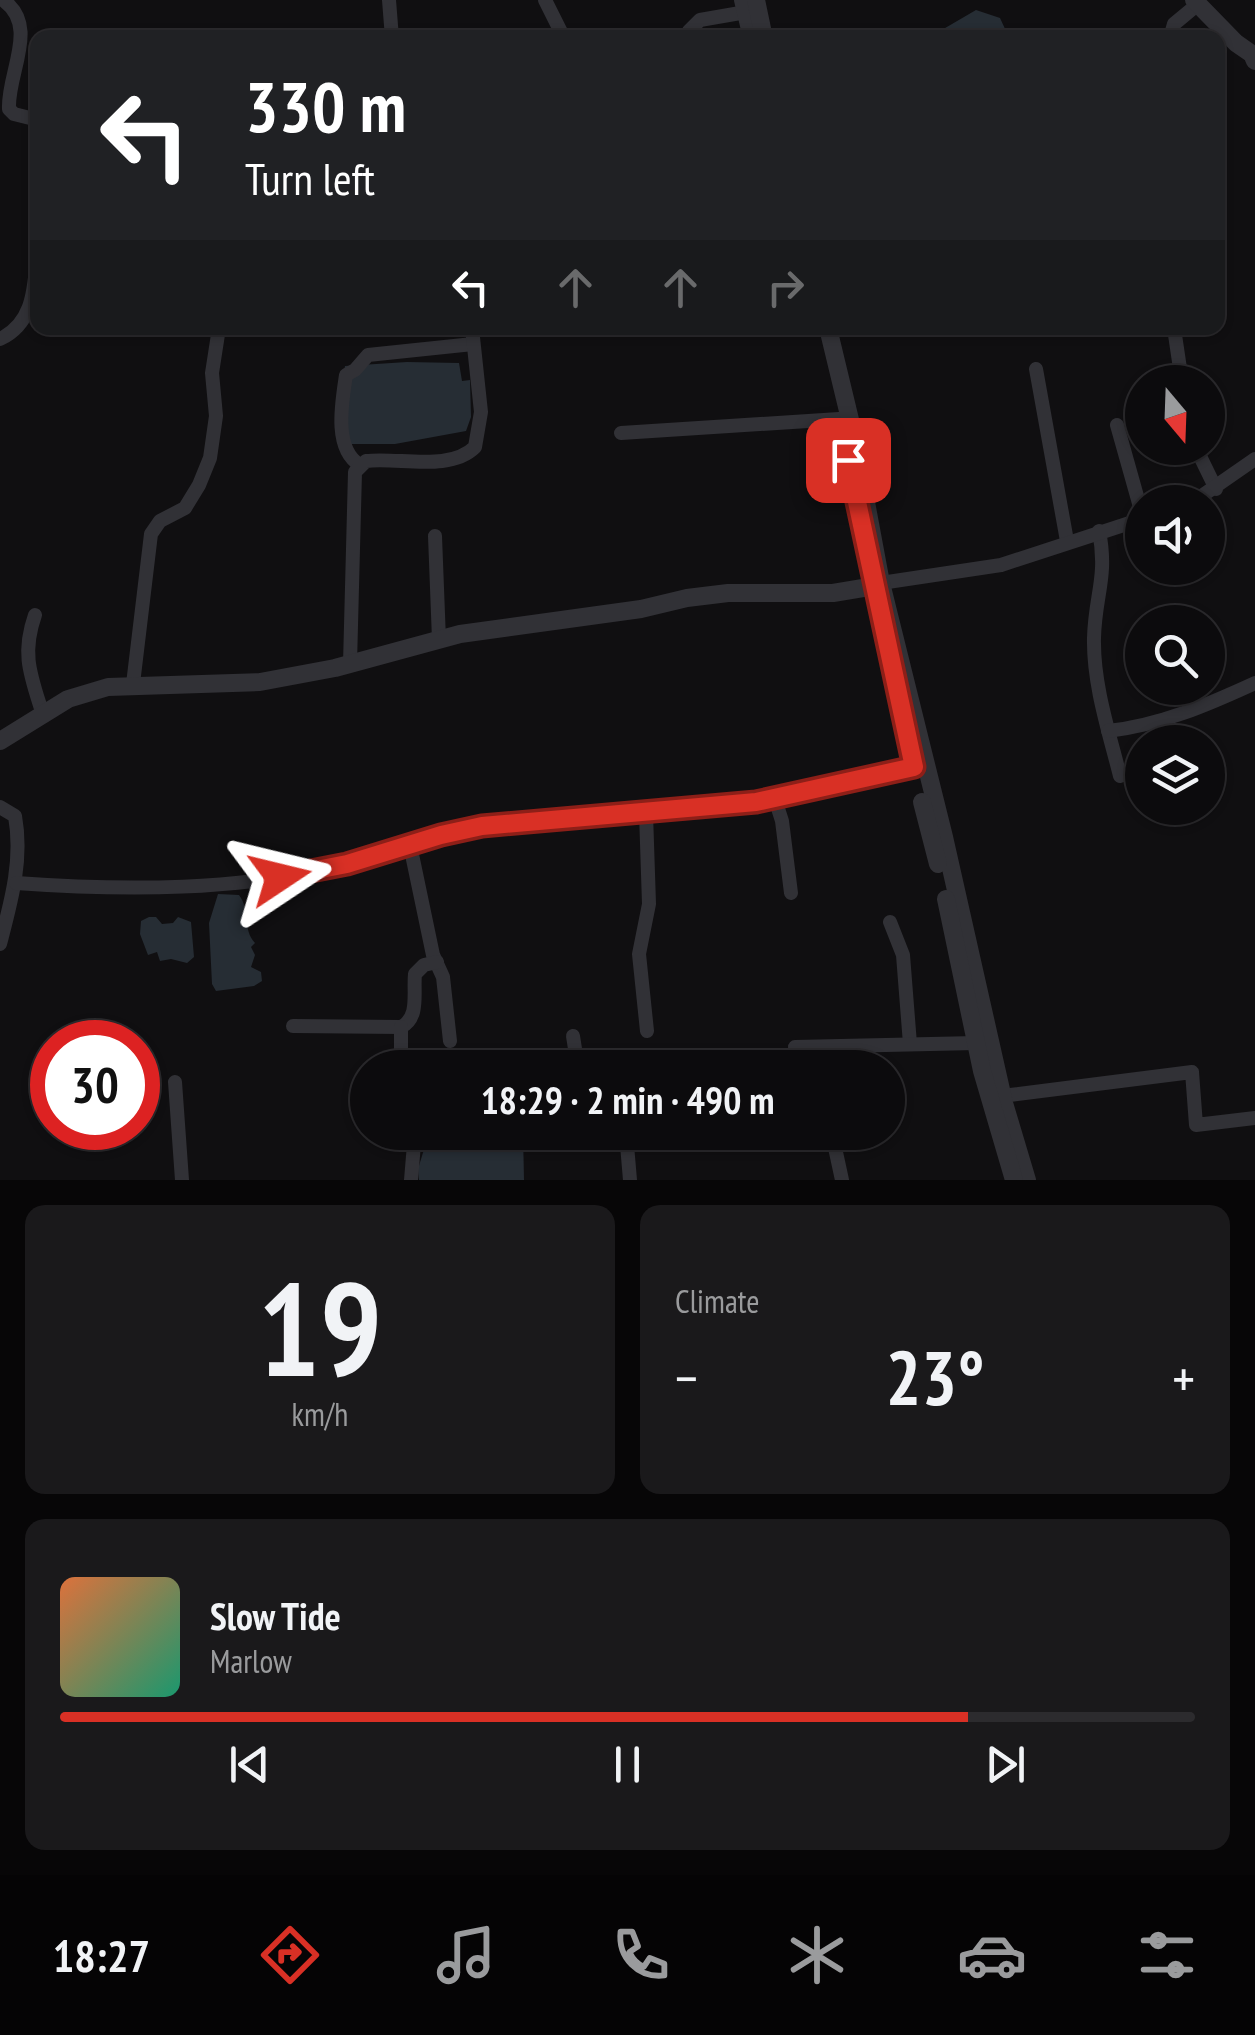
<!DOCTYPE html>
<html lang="en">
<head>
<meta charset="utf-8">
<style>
	body { margin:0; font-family:"PT Sans Narrow",sans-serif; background:#1a191b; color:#f1f3f6; height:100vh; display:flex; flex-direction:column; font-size:38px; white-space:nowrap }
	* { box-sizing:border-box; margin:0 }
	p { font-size:32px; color:#9a9b9d }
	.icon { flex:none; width:55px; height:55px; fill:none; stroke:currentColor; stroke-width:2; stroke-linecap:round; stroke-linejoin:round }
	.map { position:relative; height:1180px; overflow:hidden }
	.details { display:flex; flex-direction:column; gap:25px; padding:25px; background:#070607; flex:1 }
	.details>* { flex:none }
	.hud { position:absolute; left:30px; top:30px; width:1195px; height:305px; border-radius:20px; box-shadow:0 2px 8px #0004,0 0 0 2px #2c2b2e; background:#202124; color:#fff; overflow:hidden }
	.needle { width:65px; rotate:161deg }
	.controls { position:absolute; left:1125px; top:365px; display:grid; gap:20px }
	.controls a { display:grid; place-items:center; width:100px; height:100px; border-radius:50%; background:#0c0b0d; box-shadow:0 2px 8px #0004,0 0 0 2px #2c2b2e; font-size:50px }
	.speed { position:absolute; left:30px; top:1020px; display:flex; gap:20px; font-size:50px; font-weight:700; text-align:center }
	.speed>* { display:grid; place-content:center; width:130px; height:130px; border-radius:50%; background:#0c0b0d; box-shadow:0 2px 8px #0004,0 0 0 2px #2c2b2e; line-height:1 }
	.speed .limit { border:15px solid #d22; background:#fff; color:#111 }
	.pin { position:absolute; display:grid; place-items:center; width:85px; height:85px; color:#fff; margin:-42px; border-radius:20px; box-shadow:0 5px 15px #0006 }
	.me { position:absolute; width:110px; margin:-55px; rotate:80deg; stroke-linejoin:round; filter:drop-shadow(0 0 8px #0008) }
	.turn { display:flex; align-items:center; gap:35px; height:210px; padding:0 50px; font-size:45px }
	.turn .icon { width:130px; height:130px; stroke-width:2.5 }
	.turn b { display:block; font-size:70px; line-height:85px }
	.lanes { display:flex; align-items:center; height:95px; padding:0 50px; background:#0003; justify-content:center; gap:50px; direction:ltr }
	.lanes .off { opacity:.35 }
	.big { font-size:75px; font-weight:700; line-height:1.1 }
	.details .widget { flex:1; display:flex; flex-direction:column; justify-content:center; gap:15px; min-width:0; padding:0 35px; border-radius:20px; background:#1a191b }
	.details .dial { align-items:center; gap:0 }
	.dial b { font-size:130px; line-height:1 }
	.song { display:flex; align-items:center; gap:30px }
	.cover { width:120px; height:120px; border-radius:15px; background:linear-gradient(135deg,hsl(20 70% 55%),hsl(160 70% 35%)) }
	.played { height:10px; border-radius:5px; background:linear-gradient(90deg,#d93025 80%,#2c2b2e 80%) }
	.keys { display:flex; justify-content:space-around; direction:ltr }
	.heat { display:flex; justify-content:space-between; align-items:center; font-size:55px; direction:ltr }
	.details .tiles { flex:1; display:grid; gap:25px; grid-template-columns:1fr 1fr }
	.widget:last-child { grid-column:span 2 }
	.trip { position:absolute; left:350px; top:1050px; width:555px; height:100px; border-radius:50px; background:#0c0b0d; box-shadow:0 2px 8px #0004,0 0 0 2px #2c2b2e; font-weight:700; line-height:100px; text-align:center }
	.menu { display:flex; height:160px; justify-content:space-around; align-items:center; background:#050405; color:#9a9b9d }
	.menu .icon { width:70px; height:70px }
	.menu .selected { color:#d93025 }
	.menu b { font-size:45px; color:#f1f3f6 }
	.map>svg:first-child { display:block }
	.water { fill:#262d34 }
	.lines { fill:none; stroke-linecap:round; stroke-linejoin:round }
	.minor { stroke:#313136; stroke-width:14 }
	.tertiary { stroke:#313136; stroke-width:18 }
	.route-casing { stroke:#8d1f18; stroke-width:25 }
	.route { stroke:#d93025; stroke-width:18 }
</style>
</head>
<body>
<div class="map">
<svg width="1255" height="1180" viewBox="0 0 1255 1180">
	<rect width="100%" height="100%" fill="#100f11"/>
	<g class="water">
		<path d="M976,10L1000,18L1006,31L1016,32V37H943L940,31Z"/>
		<path d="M407,362L459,363L462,381L470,380L471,417L466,431L395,444H346L342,383L345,366Z"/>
		<path d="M218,894L239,895C251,911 242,929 255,943L251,947L255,955L251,967L261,972L262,981L254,986L216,991L212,984L209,923Z"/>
		<path d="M149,917H156L162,924L173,923L178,917L191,922L194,957L187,963L171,959L160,961L157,952L148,955L140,934L141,921Z"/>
		<path d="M429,1133H523L524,1180H419L418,1169Z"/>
	</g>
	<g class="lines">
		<g class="minor">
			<path d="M3,0C40,26 7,73 9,109L14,114L38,120"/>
			<path d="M389,0L392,38"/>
			<path d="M545,0L564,38"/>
			<path d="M691,38L689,31L700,20L746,12"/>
			<path d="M1170,38L1174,24L1198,4"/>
			<path d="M1174,328L1182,382"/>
			<path d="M0,339C36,322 34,284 38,248"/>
			<path d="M1036,369L1067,541"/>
			<path d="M1117,425L1142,514"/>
			<path d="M621,433L839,419"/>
			<path d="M1196,448L1216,489"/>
			<path d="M360,465C333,449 342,402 346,375L355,370L368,355L473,344"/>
			<path d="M1193,502L1255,459"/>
			<path d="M1099,531C1108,577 1095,595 1094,638C1093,684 1109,732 1120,776"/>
			<path d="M435,536L439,640"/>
			<path d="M881,583L1001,565L1142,519"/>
			<path d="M35,615C21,655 31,676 43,715"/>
			<path d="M350,664L355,472L366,461C399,457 450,472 475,447L481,412L472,328"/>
			<path d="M133,684L151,534L160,521L185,508L199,485L210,458L216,416L212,373L219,328"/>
			<path d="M1108,731C1161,725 1207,705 1255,683"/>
			<path d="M775,799L914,767"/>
			<path d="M0,807L15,816C23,860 11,902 0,944"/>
			<path d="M646,813L649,904L639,954L647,1031"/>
			<path d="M410,845L433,955L443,977L450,1041"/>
			<path d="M16,883C127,891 239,891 348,864C395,853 439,832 487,825C582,813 681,819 775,799L782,821L791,893"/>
			<path d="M890,922L903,955L910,1044"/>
			<path d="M293,1026L401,1027C420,1018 413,992 415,974L424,965L437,962"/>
			<path d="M573,1036L578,1068"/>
			<path d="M795,1047L976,1043"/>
			<path d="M401,1068V1027"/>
			<path d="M175,1082L182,1180"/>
			<path d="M1002,1096L1192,1072L1196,1125L1255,1118"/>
			<path d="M626,1133L630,1180"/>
			<path d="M834,1143L842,1180"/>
			<path d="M411,1180L415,1132"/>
		</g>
		<g class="tertiary">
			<path d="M743,0L752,38"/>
			<path d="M756,0L764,38"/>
			<path d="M1194,0L1236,43L1252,54L1255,61"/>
			<path d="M828,328L853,432L881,583L944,837L1004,1103L1027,1180"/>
			<path d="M0,741L68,699L108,687L260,682L335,668L460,634L641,609L687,598L728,593H833L881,585"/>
			<path d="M922,802L938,864"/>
			<path d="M946,899L982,1071L1014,1180"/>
		</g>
	</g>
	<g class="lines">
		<defs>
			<path id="route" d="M280,877L347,864L441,835L482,826L756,802L914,767L848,460"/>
		</defs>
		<use href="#route" class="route-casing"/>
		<use href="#route" class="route"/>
	</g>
</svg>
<div class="controls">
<a><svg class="needle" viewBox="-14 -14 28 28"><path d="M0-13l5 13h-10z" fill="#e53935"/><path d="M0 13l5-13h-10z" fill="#9a9b9d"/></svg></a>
<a><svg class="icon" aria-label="sound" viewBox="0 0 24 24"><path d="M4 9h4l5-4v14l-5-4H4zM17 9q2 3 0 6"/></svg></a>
<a><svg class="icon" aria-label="search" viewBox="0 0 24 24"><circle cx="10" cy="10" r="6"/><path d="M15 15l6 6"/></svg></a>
<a><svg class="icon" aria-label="layers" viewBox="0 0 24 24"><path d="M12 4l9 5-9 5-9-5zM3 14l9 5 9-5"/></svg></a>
</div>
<div class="speed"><div class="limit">30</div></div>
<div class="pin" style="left:848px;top:460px;background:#d93025"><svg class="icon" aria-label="arrive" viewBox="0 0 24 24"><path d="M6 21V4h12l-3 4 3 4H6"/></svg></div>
<svg class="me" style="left:280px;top:877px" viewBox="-20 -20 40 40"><path d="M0-17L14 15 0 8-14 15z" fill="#d93025" stroke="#fff" stroke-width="4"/></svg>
<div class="trip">18:29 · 2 min · 490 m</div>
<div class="hud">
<div class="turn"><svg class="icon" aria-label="left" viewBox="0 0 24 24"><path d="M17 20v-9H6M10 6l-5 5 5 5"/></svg><div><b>330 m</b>Turn left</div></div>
<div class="lanes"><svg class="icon" aria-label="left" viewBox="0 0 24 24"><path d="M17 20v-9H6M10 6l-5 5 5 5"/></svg><svg class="icon off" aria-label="ahead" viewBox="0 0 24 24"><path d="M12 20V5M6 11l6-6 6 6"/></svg><svg class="icon off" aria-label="ahead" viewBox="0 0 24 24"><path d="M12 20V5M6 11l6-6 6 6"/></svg><svg class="icon off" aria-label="right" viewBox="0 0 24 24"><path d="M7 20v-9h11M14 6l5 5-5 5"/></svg></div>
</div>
</div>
<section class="details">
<div class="tiles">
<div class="widget dial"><b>19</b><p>km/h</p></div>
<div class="widget"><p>Climate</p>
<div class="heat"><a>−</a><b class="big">23°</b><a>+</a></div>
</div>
<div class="widget">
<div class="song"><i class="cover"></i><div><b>Slow Tide</b><p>Marlow</p></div></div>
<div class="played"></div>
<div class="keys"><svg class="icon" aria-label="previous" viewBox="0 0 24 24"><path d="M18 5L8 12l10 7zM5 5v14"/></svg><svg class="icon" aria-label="pause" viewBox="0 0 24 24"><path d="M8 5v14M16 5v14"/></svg><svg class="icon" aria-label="next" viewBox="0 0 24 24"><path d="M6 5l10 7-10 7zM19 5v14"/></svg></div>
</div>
</div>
</section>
<nav class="menu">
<b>18:27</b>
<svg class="icon selected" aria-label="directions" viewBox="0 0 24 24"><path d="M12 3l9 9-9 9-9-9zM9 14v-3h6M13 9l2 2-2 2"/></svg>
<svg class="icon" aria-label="music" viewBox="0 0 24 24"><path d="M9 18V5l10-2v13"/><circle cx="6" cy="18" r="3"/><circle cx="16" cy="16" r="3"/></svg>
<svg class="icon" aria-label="phone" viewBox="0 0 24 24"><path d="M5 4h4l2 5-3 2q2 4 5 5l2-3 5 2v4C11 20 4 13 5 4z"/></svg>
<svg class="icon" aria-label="climate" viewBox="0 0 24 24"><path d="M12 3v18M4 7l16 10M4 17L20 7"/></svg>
<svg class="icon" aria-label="car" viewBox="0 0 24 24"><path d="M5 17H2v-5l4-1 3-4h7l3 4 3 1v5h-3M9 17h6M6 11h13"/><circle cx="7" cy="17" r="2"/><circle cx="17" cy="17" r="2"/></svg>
<svg class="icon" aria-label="filters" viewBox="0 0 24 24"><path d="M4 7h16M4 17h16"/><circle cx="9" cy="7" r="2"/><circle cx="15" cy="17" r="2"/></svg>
</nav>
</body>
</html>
